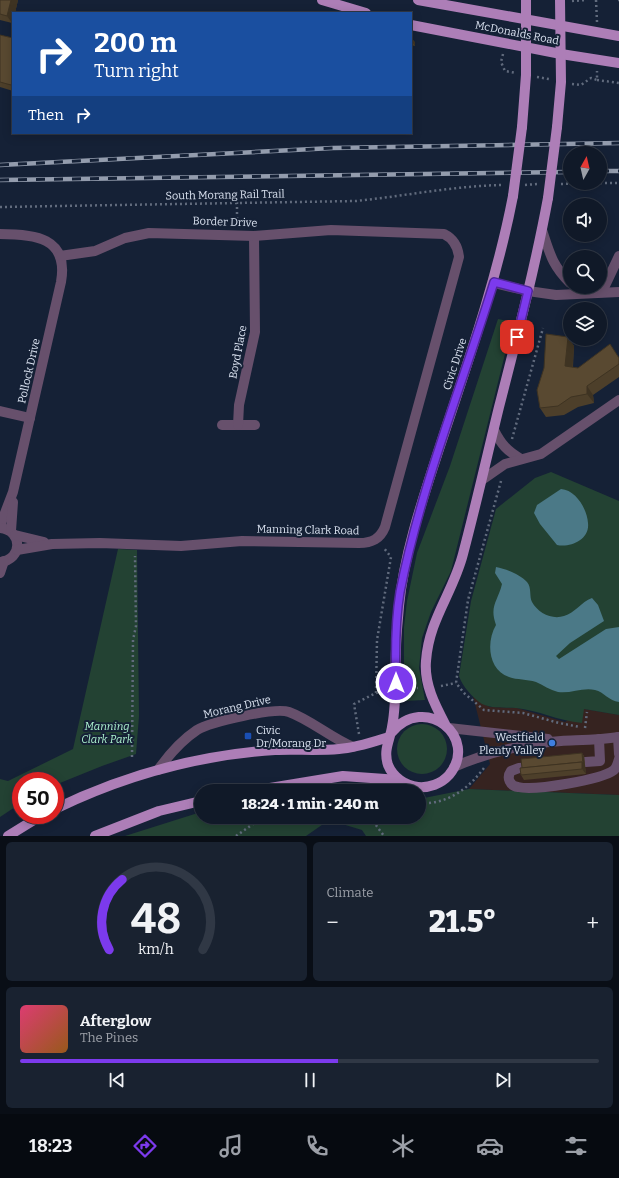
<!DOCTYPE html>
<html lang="en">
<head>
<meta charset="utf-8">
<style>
	body { margin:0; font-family:Bitter,serif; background:#192230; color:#f1f3f6; height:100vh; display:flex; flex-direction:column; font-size:15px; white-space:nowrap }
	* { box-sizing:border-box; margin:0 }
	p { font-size:13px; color:#9ca0a8 }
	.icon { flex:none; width:22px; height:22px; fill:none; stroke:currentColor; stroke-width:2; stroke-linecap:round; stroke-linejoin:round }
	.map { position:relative; height:836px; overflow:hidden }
	.drawer { display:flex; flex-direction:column; gap:6px; padding:6px; background:#090e16; flex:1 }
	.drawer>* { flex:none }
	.hud { position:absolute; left:12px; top:12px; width:400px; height:122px; border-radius:0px; box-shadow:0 2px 10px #0003,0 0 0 1px #303845; background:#1a4fa0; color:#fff; overflow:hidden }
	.needle { width:26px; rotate:8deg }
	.tools { position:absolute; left:563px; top:146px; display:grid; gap:8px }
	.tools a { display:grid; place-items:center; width:44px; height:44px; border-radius:50%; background:#101928; box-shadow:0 2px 10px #0003,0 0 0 1px #303845; font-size:20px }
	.speed { position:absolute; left:12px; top:772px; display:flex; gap:8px; font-size:20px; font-weight:700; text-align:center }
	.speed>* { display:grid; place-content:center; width:52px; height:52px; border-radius:50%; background:#101928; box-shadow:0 2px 10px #0003,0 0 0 1px #303845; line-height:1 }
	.speed .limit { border:6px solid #d22; background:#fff; color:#111 }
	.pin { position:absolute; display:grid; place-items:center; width:34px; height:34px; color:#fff; margin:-17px; border-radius:8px; box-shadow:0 2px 6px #0006 }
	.me { position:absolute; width:44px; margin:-22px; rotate:0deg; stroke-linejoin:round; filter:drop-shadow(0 0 3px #0008) }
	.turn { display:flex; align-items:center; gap:14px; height:84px; padding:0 16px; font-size:18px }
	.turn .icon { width:52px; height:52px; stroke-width:2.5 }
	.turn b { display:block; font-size:28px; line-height:34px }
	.then { display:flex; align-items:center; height:38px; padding:0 16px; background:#0003; gap:8px; font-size:15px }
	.big { font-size:30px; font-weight:800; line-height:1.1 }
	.drawer .widget { flex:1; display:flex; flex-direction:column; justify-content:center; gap:6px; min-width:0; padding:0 14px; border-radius:6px; background:#192230 }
	.drawer .dial { align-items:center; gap:0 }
	.dial svg { height:104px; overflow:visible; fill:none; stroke:#303845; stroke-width:7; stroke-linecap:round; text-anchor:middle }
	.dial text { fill:#f1f3f6; stroke:none }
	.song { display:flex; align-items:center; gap:12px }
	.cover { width:48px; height:48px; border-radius:6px; background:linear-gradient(135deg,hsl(340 70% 55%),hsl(30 70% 35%)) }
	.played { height:4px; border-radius:2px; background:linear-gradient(90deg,#7c3aed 55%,#303845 55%) }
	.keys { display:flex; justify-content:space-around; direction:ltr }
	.heat { display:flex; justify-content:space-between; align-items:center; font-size:22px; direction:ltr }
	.drawer .tiles { flex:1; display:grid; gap:6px; grid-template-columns:1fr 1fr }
	.widget:last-child { grid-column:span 2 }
	.trip { position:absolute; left:194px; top:784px; width:232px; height:40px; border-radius:20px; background:#101928; box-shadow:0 2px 10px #0003,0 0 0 1px #303845; font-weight:800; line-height:40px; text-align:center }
	.menu { display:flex; height:64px; justify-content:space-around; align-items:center; background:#060a10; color:#9ca0a8 }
	.menu .icon { width:28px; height:28px }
	.menu .active { color:#7c3aed }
	.menu b { font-size:18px; color:#f1f3f6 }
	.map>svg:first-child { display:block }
	.commercial { fill:#362320 }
	.green { fill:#234233 }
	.water { fill:#4b7987 }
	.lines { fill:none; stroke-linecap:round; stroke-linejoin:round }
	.path { stroke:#616b7d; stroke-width:2.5; stroke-dasharray:2 3; stroke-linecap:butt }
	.minor { stroke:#67506c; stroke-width:10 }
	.major { stroke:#ad7eb7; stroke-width:10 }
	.rail-casing { stroke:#939cad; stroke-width:4.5 }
	.rail { stroke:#152136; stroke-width:3; stroke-dasharray:9; stroke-linecap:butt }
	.major-bridge { stroke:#ad7eb7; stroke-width:10 }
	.wall { fill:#4d3f2a }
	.shaded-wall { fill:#3e3322 }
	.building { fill:#594931; stroke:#3e3322 }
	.route-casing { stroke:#51269a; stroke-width:10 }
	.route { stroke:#7c3aed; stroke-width:7 }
	.transit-dot { fill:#1a4fb4; stroke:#152136; stroke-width:1.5 }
	.shop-dot { fill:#3f7fe0; stroke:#152136; stroke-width:1.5 }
	.labels { text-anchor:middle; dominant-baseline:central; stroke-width:4; stroke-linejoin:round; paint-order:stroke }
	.street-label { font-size:11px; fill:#d9e1ef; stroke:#152136 }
	.park-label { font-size:11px; font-style:italic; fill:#adf2cf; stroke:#152136 }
	.poi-label { font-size:11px; fill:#d9e1ef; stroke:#152136; text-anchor:start }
</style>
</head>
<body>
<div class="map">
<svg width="619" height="836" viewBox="0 0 619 836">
	<rect width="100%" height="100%" fill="#152136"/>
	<path class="commercial" d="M473,696L482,703L490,707L517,708L565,722L584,709L619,715V795L469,789L490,764Z"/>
	<g class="green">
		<path d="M498,319L512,322L508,342L451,571L431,612L422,638L419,668L425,700L404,701V627L407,601L417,553L450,466Z"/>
		<path d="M551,472L619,501V715L584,709L582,723C558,721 538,710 516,708C505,707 493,709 482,704C473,698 462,686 459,676L471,601L496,509L535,478Z"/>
		<path d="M118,549L137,550L139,716L136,754L102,766L55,785V781H21V803L0,817V779L8,781L73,749Z"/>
		<circle cx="422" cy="749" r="25"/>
		<path d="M469,789L619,795V836H366L362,830L329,820L306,836H125L201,812V817H419V799Z"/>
	</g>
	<g class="water">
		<path d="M561,489C576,490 587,509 588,523C590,540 570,548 557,545L540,524L534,513L537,505Z"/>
		<path d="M496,567C506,569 520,574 527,582C532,588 529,596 532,602C538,613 552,620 564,616C575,613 581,602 592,598L598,605L604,621L570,643L556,656L559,659L606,629L619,627V702C609,701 604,692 595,690C583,687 570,694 558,692C550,690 543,685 536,682C527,679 517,680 509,677C488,670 486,642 496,625C489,606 498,601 502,584L495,573Z"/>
	</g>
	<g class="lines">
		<g class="path">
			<path d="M596,0L597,22"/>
			<path d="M618,0H619"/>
			<path d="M572,1L587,0"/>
			<path d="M503,54L501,62L505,71L516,73"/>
			<path d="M537,77L549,79"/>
			<path d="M597,80L619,83"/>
			<path d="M572,84L581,85L591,78L597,80V71"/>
			<path d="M600,183H619"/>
			<path d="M561,184L599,183"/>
			<path d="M525,185L538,184"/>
			<path d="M0,207L356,201C405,196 453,186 502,185"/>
			<path d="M237,224V202"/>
			<path d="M512,439L543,328"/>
			<path d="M501,481L468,600L456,683L464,693L484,710L523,713L559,723L580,727"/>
			<path d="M441,686L456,683"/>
			<path d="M407,689L418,688"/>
			<path d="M376,693L377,640L391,557L383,547"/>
			<path d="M585,728L587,712"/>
			<path d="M359,734L354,704L376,693L384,691"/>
			<path d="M132,757L133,640L136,626L135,556"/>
			<path d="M419,803C447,805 468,789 484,768"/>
			<path d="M370,817L384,836"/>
			<path d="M236,836L263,817"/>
		</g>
		<g class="minor">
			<path d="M542,230C550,254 552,265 570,283"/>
			<path d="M0,234C34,234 69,237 61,282L13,492L0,526"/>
			<path d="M494,283L528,291L556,295L619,292"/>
			<path d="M602,292L619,256"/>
			<path d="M0,411L30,418"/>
			<path d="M222,425H255"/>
			<path d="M238,425L239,405L255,332L254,236"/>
			<path d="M494,430C501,444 507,451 521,459"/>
			<path d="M482,480L505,464L541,454L619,400"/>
			<path d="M0,528C23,530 23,560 0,562"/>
			<path d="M11,531L13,502"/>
			<path d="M15,535L44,542"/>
			<path d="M17,550L52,544L100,543L181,546L242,541L359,543C372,543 380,539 385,527L459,257C458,247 454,239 444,234L331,230L254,236L149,233L125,238L95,251L60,256"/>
			<path d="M0,573L4,561"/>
			<path d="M449,728L548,739"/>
			<path d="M618,737L619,754"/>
			<path d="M571,763L600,761L599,739"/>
			<path d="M454,767C488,752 524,744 561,741C580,740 600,740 619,737"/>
			<path d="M533,767L519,768L511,771C506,778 510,786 518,787C534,791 601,780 614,770C617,767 618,763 619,759"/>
			<path d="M158,770C168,756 182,740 197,730C210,722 275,707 289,712C311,720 331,738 353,747"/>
		</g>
		<g class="major">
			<path d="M322,0L366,13"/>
			<path d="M418,0L619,36"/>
			<path d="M411,25L561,54L619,63"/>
			<path d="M522,127L526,75V0"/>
			<path d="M557,127L561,82L560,0"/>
			<path d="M445,724C435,705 424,684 426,661C429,619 453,593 463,554C476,505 487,456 499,407C517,337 535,268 548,198"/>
			<path d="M391,733C425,692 480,738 449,775C441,784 429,788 418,787C405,786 393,777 388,765C383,750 390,740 392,727C397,701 395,675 396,649C396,635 398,620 399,606C404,552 425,492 442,440C469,359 497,279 513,196"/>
			<path d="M252,791L343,776L399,780"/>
			<path d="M55,809C123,776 199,755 275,750C296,749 317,751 339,749C356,748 373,742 389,737"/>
			<path d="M8,836L42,815"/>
			<path d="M95,836L159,811L201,801"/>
		</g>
		<defs>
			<g id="rail">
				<path d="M0,165L333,148L619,143"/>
				<path d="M600,171H619"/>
				<path d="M0,180L570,172"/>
			</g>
		</defs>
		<use href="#rail" class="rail-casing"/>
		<use href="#rail" class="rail"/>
		<g class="major-bridge">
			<path d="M513,196L522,127"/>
			<path d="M548,198L557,127"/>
		</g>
	</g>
	<g class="wall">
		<path d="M0,0H18L15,13H13L12,23L0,20Z"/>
		<path d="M0,35L13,38V91L0,87Z"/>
		<path d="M411,40L414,41L415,43V46L411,45Z"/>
		<path d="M568,337L574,346L573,367L578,368L619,357V377L593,395L594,403L578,407L564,415L546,417L540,408Z"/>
		<path d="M582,753L584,756L586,774L524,780L521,775Z"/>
	</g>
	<g class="shaded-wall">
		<path d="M11,0H18L15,13H13L12,23L7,16Z"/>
		<path d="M414,41L415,43V46L413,43Z"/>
		<path d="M568,337L574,346L572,375L565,366Z"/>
		<path d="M587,386L593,395L594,403L587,394Z"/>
		<path d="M582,753L584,756L586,774L582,769Z"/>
	</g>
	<g class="building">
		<path d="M0,0H11L7,16L0,14Z"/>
		<path d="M0,35L13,38V82L11,85L0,82Z"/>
		<path d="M411,40L414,41L413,43H411Z"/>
		<path d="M546,334L568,337L565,366L578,368L610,344L619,358V364L587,386V394L571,397L558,406L540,408L537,390L544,368Z"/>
		<path d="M582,753L583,764L582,762L522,768L521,759Z"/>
		<path d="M582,762V769L521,775L520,768Z"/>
	</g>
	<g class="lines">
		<defs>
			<path id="route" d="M396,683C395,653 395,622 400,592C421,486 462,386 494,282L528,291L517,337"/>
		</defs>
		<use href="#route" class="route-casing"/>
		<use href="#route" class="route"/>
	</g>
	<rect class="transit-dot" x="244" y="732" width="8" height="8" rx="2"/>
	<circle class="shop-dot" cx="552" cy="743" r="4"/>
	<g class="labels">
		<g class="street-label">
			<text transform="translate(517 33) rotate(11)">McDonalds Road</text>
			<text transform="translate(225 195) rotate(-1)">South Morang Rail Trail</text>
			<text transform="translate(225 222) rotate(2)">Border Drive</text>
			<text transform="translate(238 352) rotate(-79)">Boyd Place</text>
			<text transform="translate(455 364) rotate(-72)">Civic Drive</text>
			<text transform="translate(29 371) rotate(-77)">Pollock Drive</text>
			<text transform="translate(308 530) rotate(1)">Manning Clark Road</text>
			<text transform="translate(237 707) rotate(-13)">Morang Drive</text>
		</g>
		<g class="park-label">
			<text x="107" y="726">Manning<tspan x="107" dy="13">Clark Park</tspan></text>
		</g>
		<g class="poi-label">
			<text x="256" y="730">Civic<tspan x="256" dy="13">Dr/Morang Dr</tspan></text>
			<text x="544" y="737" text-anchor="end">Westfield<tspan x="544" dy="13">Plenty Valley</tspan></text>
		</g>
	</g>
</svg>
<div class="tools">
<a><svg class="needle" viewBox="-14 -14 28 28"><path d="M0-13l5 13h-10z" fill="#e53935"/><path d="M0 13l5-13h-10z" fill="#9ca0a8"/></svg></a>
<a><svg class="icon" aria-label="sound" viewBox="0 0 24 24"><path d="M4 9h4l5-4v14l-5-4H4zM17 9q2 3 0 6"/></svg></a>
<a><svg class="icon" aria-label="search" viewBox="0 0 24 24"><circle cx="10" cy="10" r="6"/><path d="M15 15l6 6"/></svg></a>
<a><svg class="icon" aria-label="layers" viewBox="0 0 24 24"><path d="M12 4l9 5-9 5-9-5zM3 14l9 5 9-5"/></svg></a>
</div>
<div class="speed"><div class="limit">50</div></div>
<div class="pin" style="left:517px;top:337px;background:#d93025"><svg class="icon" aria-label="arrive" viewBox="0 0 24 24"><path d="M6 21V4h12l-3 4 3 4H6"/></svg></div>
<svg class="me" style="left:396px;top:683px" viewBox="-20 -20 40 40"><circle r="17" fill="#7c3aed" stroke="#fff" stroke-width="3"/><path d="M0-11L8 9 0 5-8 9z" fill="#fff"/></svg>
<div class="trip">18:24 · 1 min · 240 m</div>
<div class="hud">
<div class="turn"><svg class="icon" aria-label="right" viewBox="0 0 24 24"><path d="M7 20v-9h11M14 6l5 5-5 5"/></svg><div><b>200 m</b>Turn right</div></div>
<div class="then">Then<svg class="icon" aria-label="right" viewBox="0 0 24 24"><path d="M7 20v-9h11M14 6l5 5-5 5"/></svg></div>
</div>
</div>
<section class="drawer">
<div class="tiles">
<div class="widget dial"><svg viewBox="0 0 100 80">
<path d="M14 69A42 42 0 1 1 86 69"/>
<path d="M14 69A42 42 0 0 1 24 15" stroke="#7c3aed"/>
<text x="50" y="56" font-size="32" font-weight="700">48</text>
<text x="50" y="72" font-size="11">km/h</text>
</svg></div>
<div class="widget"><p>Climate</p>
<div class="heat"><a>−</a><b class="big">21.5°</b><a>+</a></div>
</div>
<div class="widget">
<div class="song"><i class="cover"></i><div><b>Afterglow</b><p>The Pines</p></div></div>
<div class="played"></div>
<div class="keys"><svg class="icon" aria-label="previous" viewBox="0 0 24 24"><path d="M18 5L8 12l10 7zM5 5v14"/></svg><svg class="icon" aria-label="pause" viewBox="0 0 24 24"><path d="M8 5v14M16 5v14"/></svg><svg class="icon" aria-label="next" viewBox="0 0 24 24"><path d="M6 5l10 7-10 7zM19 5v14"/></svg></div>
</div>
</div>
</section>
<nav class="menu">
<b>18:23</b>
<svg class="icon active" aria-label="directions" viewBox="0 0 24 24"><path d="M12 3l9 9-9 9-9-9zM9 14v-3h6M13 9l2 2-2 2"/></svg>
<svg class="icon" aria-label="music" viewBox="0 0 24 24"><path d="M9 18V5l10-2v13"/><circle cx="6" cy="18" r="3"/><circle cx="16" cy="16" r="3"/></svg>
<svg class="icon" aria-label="phone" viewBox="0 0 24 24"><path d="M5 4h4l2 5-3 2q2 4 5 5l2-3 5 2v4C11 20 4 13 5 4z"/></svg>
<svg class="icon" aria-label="climate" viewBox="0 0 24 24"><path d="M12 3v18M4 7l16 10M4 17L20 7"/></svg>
<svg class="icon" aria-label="car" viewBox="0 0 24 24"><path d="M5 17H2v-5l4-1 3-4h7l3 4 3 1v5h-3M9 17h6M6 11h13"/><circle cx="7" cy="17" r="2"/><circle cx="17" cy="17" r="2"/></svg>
<svg class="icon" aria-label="filters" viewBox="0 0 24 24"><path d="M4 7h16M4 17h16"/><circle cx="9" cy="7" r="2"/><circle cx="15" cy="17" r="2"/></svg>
</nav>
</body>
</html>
